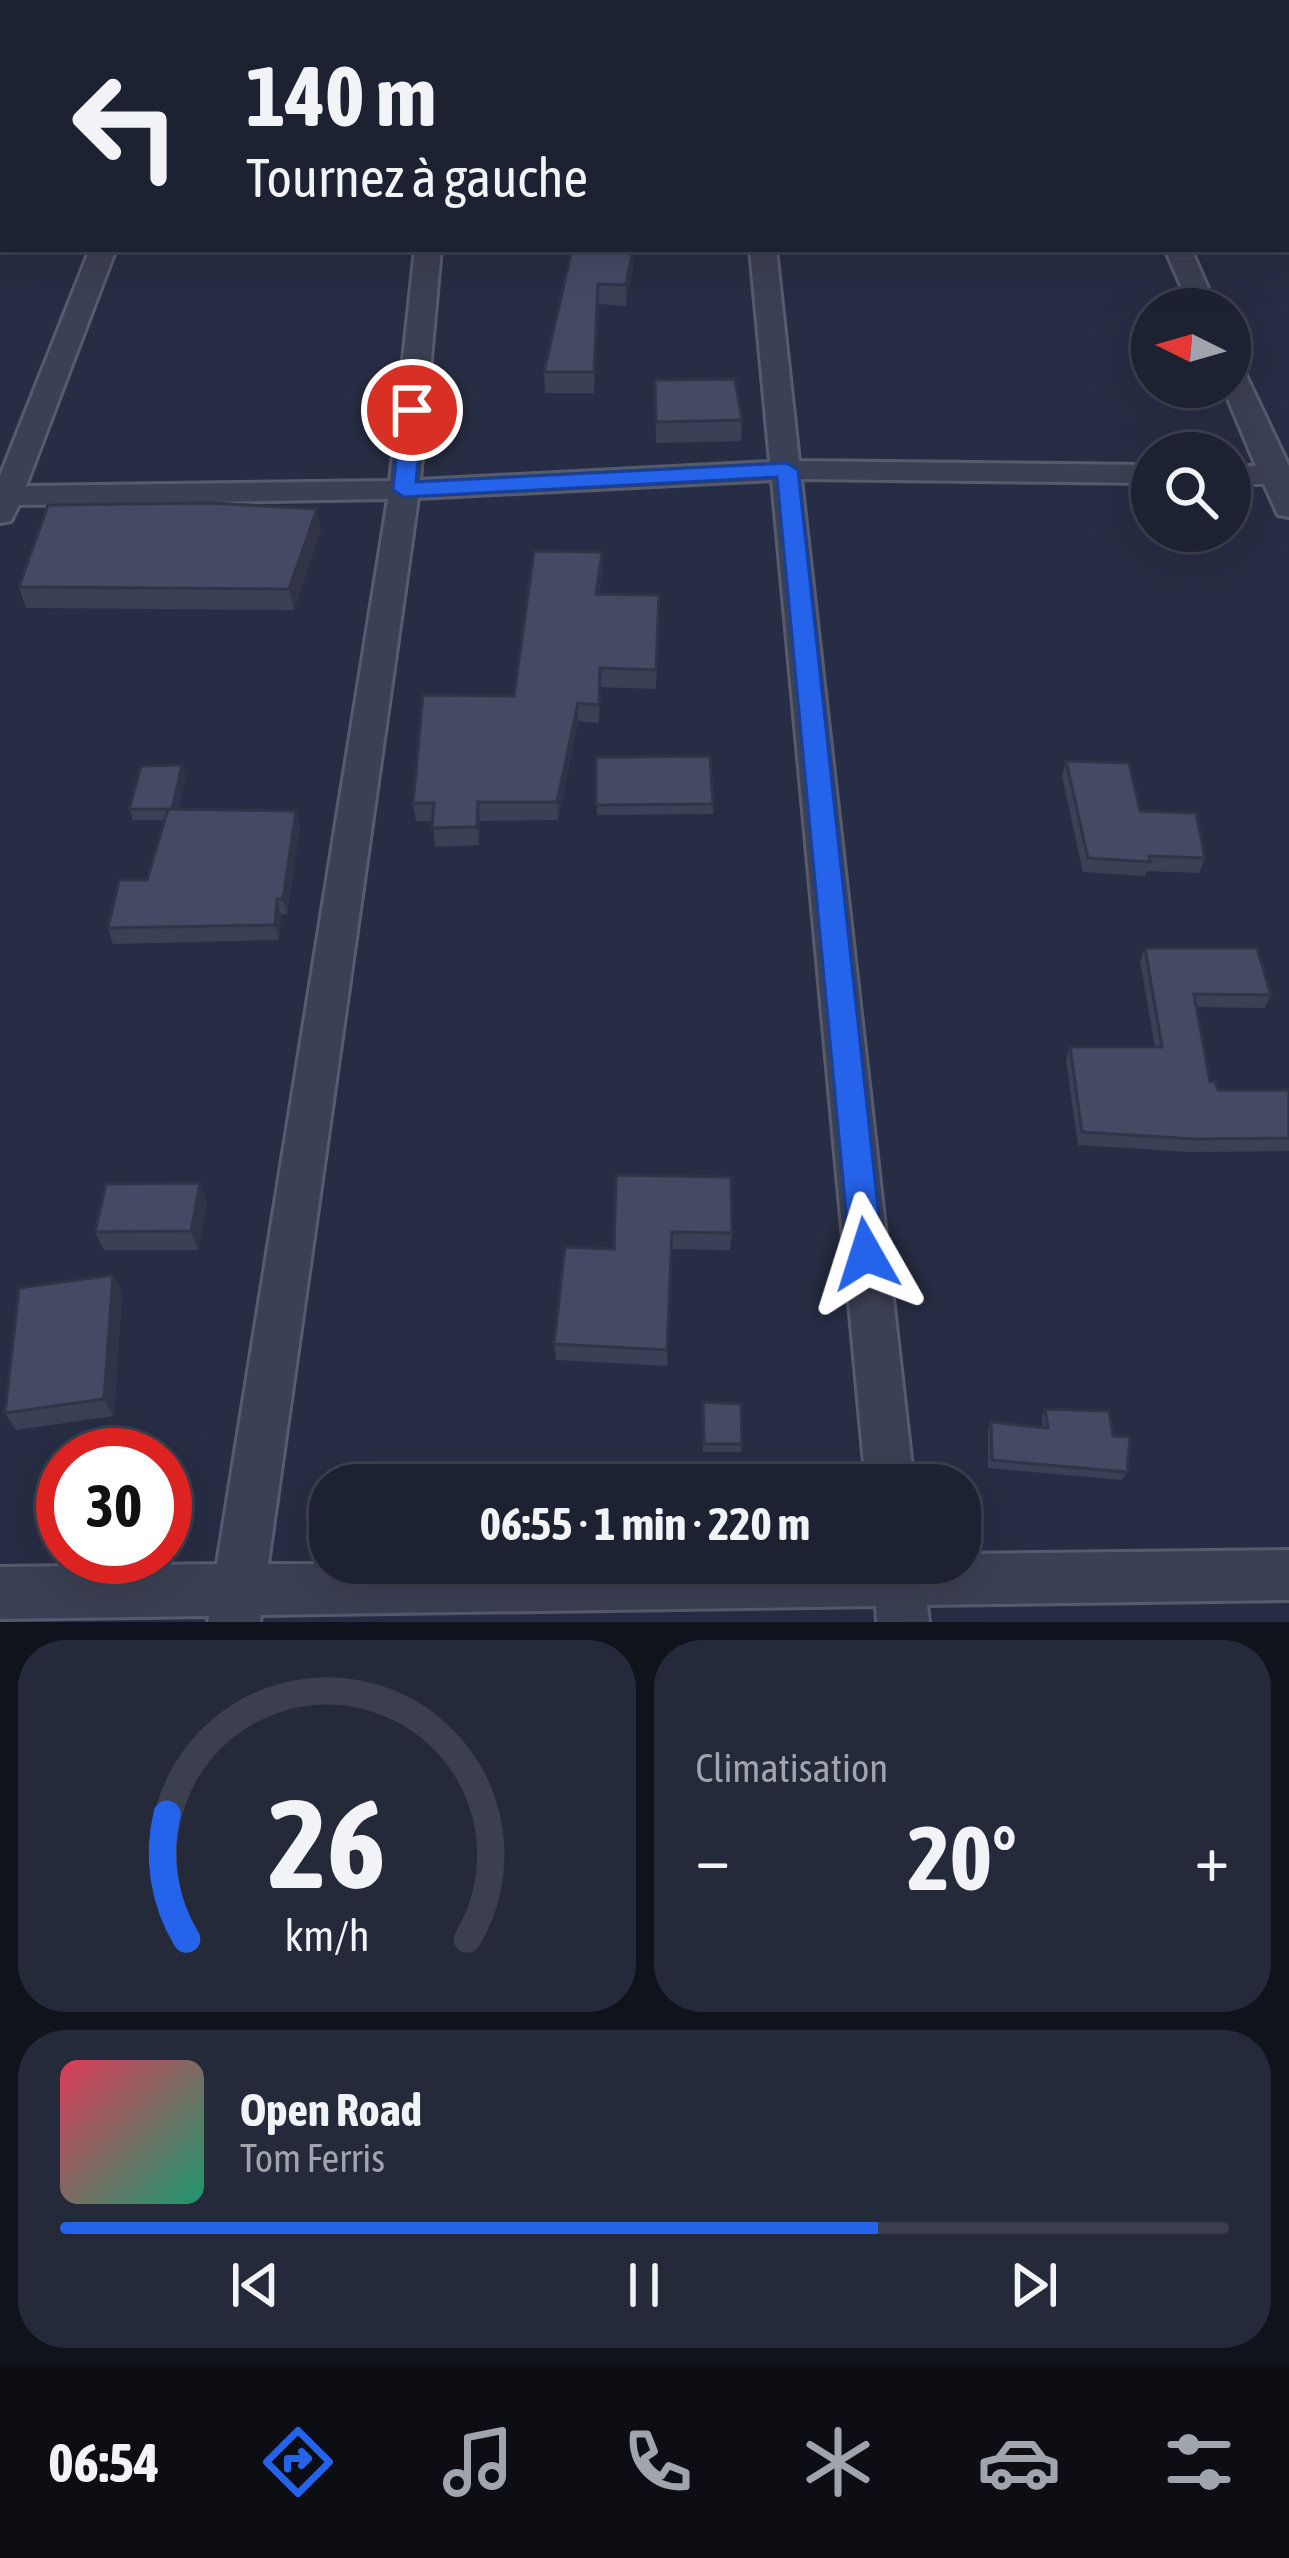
<!DOCTYPE html>
<html lang="fr">
<head>
<meta charset="utf-8">
<style>
	body { margin:0; font-family:"Asap Condensed",sans-serif; background:#252a3b; color:#f1f3f6; height:100vh; display:flex; flex-direction:column; font-size:45px; white-space:nowrap }
	* { box-sizing:border-box; margin:0 }
	p { font-size:39px; color:#a0a4ac }
	.icon { flex:none; width:66px; height:66px; fill:none; stroke:currentColor; stroke-width:2; stroke-linecap:round; stroke-linejoin:round }
	.map { position:relative; height:1622px; overflow:hidden }
	.details { display:flex; flex-direction:column; gap:18px; padding:18px; background:#10131c; flex:1 }
	.details>* { flex:none }
	.hud { position:absolute; left:0px; top:0px; width:1290px; height:252px; box-shadow:0 12px 48px #0002,0 0 0 3px #3b3f4e; background:#1d2233; color:#f1f3f6; overflow:hidden }
	.needle { width:78px; rotate:275deg }
	.fabs { position:absolute; left:1131px; top:288px; display:grid; gap:24px }
	.fabs a { display:grid; place-items:center; width:120px; height:120px; border-radius:50%; background:#1d2233; box-shadow:0 12px 48px #0002,0 0 0 3px #3b3f4e; font-size:60px }
	.speed { position:absolute; left:36px; top:1428px; display:flex; gap:24px; font-size:60px; font-weight:700; text-align:center }
	.speed>* { display:grid; place-content:center; width:156px; height:156px; border-radius:50%; background:#1d2233; box-shadow:0 12px 48px #0002,0 0 0 3px #3b3f4e; line-height:1 }
	.speed .limit { border:18px solid #d22; background:#fff; color:#111 }
	.pin { position:absolute; display:grid; place-items:center; width:102px; height:102px; color:#fff; margin:-51px; border:6px solid #fff; border-radius:50%; box-shadow:0 3px 12px #0007 }
	.me { position:absolute; width:132px; margin:-66px; rotate:354deg; stroke-linejoin:round; filter:drop-shadow(0 0 9px #0008) }
	.turn { display:flex; align-items:center; gap:42px; height:252px; padding:0 48px; font-size:54px }
	.turn .icon { width:156px; height:156px; stroke-width:2.5 }
	.turn b { display:block; font-size:84px; line-height:102px }
	.big { font-size:90px; font-weight:700; line-height:1.1 }
	.details .widget { flex:1; display:flex; flex-direction:column; justify-content:center; gap:18px; min-width:0; padding:0 42px; border-radius:48px; background:#252a3b }
	.details .dial { align-items:center; gap:0 }
	.dial svg { height:312px; overflow:visible; fill:none; stroke:#3b3f4e; stroke-width:7; stroke-linecap:round; text-anchor:middle }
	.dial text { fill:#f1f3f6; stroke:none }
	.song { display:flex; align-items:center; gap:36px }
	.cover { width:144px; height:144px; border-radius:18px; background:linear-gradient(135deg,hsl(350 70% 55%),hsl(160 70% 35%)) }
	.played { height:12px; border-radius:6px; background:linear-gradient(90deg,#2563eb 70%,#3b3f4e 70%) }
	.keys { display:flex; justify-content:space-around; direction:ltr }
	.heat { display:flex; justify-content:space-between; align-items:center; font-size:66px; direction:ltr }
	.details .tiles { flex:1; display:grid; gap:18px; grid-template-columns:1fr 1fr }
	.widget:last-child { grid-column:span 2 }
	.trip { position:absolute; left:309px; top:1464px; width:672px; height:120px; border-radius:48px; background:#1d2233; box-shadow:0 12px 48px #0002,0 0 0 3px #3b3f4e; font-weight:700; line-height:120px; text-align:center }
	.dock { display:flex; height:192px; justify-content:space-around; align-items:center; background:#0c0e14; color:#a0a4ac }
	.dock .icon { width:84px; height:84px }
	.dock .active { color:#2563eb }
	.dock b { font-size:54px; color:#f1f3f6 }
	.map>svg:first-child { display:block }
	.lines { fill:none; stroke-linecap:round; stroke-linejoin:round }
	.minor-casing { stroke:#575b6e; stroke-width:6 }
	.minor { fill:#3c4054; fill-rule:evenodd }
	.wall { fill:#3a4056 }
	.shaded-wall { fill:#303446 }
	.building { fill:#444a64; stroke:#303446; stroke-width:3 }
	.route { fill:#2563eb; stroke:#184099; stroke-width:3 }
</style>
</head>
<body>
<div class="map">
<svg width="1289" height="1622" viewBox="0 0 1289 1622">
	<rect width="100%" height="100%" fill="#272d44"/>
	<g class="lines">
		<defs>
			<g id="minor">
				<rect x="1287" y="43" width="2" height="12"/>
				<rect x="0" y="52" width="3" height="12"/>
				<path d="M90,249H116L26,486L390,481L415,249H441L420,480L770,462L750,249H776L799,461L1152,465V483L801,479L914,1485H866L772,480L418,498L268,1564L960,1563V1554L1289,1550V1600L927,1605L929,1622H877L876,1606L261,1615L260,1622H208L209,1616L0,1619V1567L217,1564L388,499L19,505L11,521L0,523V476Z"/>
				<path d="M1165,249H1191L1217,309H1191Z"/>
				<path d="M1230,363L1244,371L1289,466V517L1278,515L1264,484H1230V466H1256L1223,387H1230Z"/>
			</g>
		</defs>
		<use href="#minor" class="minor-casing"/>
		<use href="#minor" class="minor"/>
	</g>
	<g class="wall">
		<path d="M1287,94H1289V166L1287,161Z"/>
		<path d="M572,249L633,268L626,306L599,304L594,393H545L544,372Z"/>
		<path d="M655,380L742,420L741,441L656,443Z"/>
		<path d="M321,530L294,610L26,608L19,587Z"/>
		<path d="M603,571L599,594L659,595L656,689L600,687L599,723L578,721L558,820L480,821L479,845L435,847L433,821H416L413,803L514,696Z"/>
		<path d="M596,757L713,804V814L597,815Z"/>
		<path d="M1066,761L1205,858L1199,873L1147,871L1145,876L1083,872L1062,776Z"/>
		<path d="M186,776L178,809L296,811L300,827L287,914L281,915L279,940L113,944L108,928L147,880L165,820H133L129,809Z"/>
		<path d="M1145,948L1271,995L1265,1008L1196,1007L1210,1082L1218,1090H1289V1151L1190,1152L1078,1145L1066,1060L1070,1047H1155L1140,961Z"/>
		<path d="M616,1175L732,1233L730,1250L671,1249L667,1366L556,1360L554,1344L614,1249Z"/>
		<path d="M207,1202L198,1250H104L95,1232Z"/>
		<path d="M113,1275L122,1293L114,1416L16,1430L5,1413Z"/>
		<path d="M703,1402L742,1444L741,1452H703Z"/>
		<path d="M1045,1409L1113,1436L1127,1472L1122,1480L988,1468V1430L991,1422L1043,1428L1042,1417Z"/>
	</g>
	<g class="shaded-wall">
		<path d="M633,249V268L626,306V285Z"/>
		<path d="M598,284L599,304L594,393V372Z"/>
		<path d="M317,509L321,530L294,610L289,589Z"/>
		<path d="M602,552L603,571L596,613V594Z"/>
		<path d="M578,703V721L558,820L557,802Z"/>
		<path d="M182,765L186,776L175,820L172,809Z"/>
		<path d="M478,802L480,821L479,845L477,827Z"/>
		<path d="M296,811L300,827L287,914L283,899Z"/>
		<path d="M277,899L281,915L279,940L275,925Z"/>
		<path d="M200,1183L207,1202L198,1250L191,1231Z"/>
		<path d="M113,1275L122,1293L114,1416L104,1399Z"/>
	</g>
	<g class="building">
		<path d="M1287,94H1289V136L1287,134Z"/>
		<path d="M572,249H633L626,285L598,284L594,372H544Z"/>
		<path d="M735,379L742,420L656,422L655,380Z"/>
		<path d="M210,503L317,509L289,589L19,587L48,505Z"/>
		<path d="M534,551L602,552L596,594L659,595L656,670L600,668L599,705L578,703L557,802H478L477,827L432,828L434,803H413L423,695L514,696Z"/>
		<path d="M710,756L713,804L596,805V757Z"/>
		<path d="M1066,761L1129,763L1140,811L1196,813L1205,858L1149,856L1150,862L1088,858Z"/>
		<path d="M182,765L172,809H129L141,766Z"/>
		<path d="M168,809L296,811L283,899H277L275,925L108,928L119,880H147Z"/>
		<path d="M1145,948H1257L1271,995L1194,994L1210,1082L1215,1081L1218,1090H1289V1138L1195,1139L1082,1132L1070,1047H1162Z"/>
		<path d="M616,1175L731,1177L732,1233L672,1232L667,1350L554,1344L565,1247L614,1249Z"/>
		<path d="M200,1183L191,1231L95,1232L106,1184Z"/>
		<path d="M113,1275L104,1399L5,1413L19,1288Z"/>
		<path d="M703,1402L741,1404L742,1444H704Z"/>
		<path d="M1045,1409L1109,1411L1113,1436L1130,1437L1127,1472L992,1460L991,1422L1048,1428Z"/>
	</g>
	<path class="route" d="M412,403L423,410L416,482L787,463L798,470L883,1254L878,1265L866,1270L854,1265L850,1254L777,477L404,497L393,490L401,410Z"/>
</svg>
<div class="fabs">
<a><svg class="needle" viewBox="-14 -14 28 28"><path d="M0-13l5 13h-10z" fill="#e53935"/><path d="M0 13l5-13h-10z" fill="#a0a4ac"/></svg></a>
<a><svg class="icon" aria-label="search" viewBox="0 0 24 24"><circle cx="10" cy="10" r="6"/><path d="M15 15l6 6"/></svg></a>
</div>
<div class="speed"><div class="limit">30</div></div>
<div class="pin" style="left:412px;top:410px;background:#d93025"><svg class="icon" aria-label="arrive" viewBox="0 0 24 24"><path d="M6 21V4h12l-3 4 3 4H6"/></svg></div>
<svg class="me" style="left:866px;top:1254px" viewBox="-20 -20 40 40"><path d="M0-17L14 15 0 8-14 15z" fill="#2563eb" stroke="#fff" stroke-width="4"/></svg>
<div class="trip">06:55 · 1 min · 220 m</div>
<div class="hud">
<div class="turn"><svg class="icon" aria-label="left" viewBox="0 0 24 24"><path d="M17 20v-9H6M10 6l-5 5 5 5"/></svg><div><b>140 m</b>Tournez à gauche</div></div>
</div>
</div>
<section class="details">
<div class="tiles">
<div class="widget dial"><svg viewBox="0 0 100 80">
<path d="M14 69A42 42 0 1 1 86 69"/>
<path d="M14 69A42 42 0 0 1 9 37" stroke="#2563eb"/>
<text x="50" y="56" font-size="32" font-weight="700">26</text>
<text x="50" y="72" font-size="11">km/h</text>
</svg></div>
<div class="widget"><p>Climatisation</p>
<div class="heat"><a>−</a><b class="big">20°</b><a>+</a></div>
</div>
<div class="widget">
<div class="song"><i class="cover"></i><div><b>Open Road</b><p>Tom Ferris</p></div></div>
<div class="played"></div>
<div class="keys"><svg class="icon" aria-label="previous" viewBox="0 0 24 24"><path d="M18 5L8 12l10 7zM5 5v14"/></svg><svg class="icon" aria-label="pause" viewBox="0 0 24 24"><path d="M8 5v14M16 5v14"/></svg><svg class="icon" aria-label="next" viewBox="0 0 24 24"><path d="M6 5l10 7-10 7zM19 5v14"/></svg></div>
</div>
</div>
</section>
<nav class="dock">
<b>06:54</b>
<svg class="icon active" aria-label="directions" viewBox="0 0 24 24"><path d="M12 3l9 9-9 9-9-9zM9 14v-3h6M13 9l2 2-2 2"/></svg>
<svg class="icon" aria-label="music" viewBox="0 0 24 24"><path d="M9 18V5l10-2v13"/><circle cx="6" cy="18" r="3"/><circle cx="16" cy="16" r="3"/></svg>
<svg class="icon" aria-label="phone" viewBox="0 0 24 24"><path d="M5 4h4l2 5-3 2q2 4 5 5l2-3 5 2v4C11 20 4 13 5 4z"/></svg>
<svg class="icon" aria-label="climate" viewBox="0 0 24 24"><path d="M12 3v18M4 7l16 10M4 17L20 7"/></svg>
<svg class="icon" aria-label="car" viewBox="0 0 24 24"><path d="M5 17H2v-5l4-1 3-4h7l3 4 3 1v5h-3M9 17h6M6 11h13"/><circle cx="7" cy="17" r="2"/><circle cx="17" cy="17" r="2"/></svg>
<svg class="icon" aria-label="filters" viewBox="0 0 24 24"><path d="M4 7h16M4 17h16"/><circle cx="9" cy="7" r="2"/><circle cx="15" cy="17" r="2"/></svg>
</nav>
</body>
</html>
